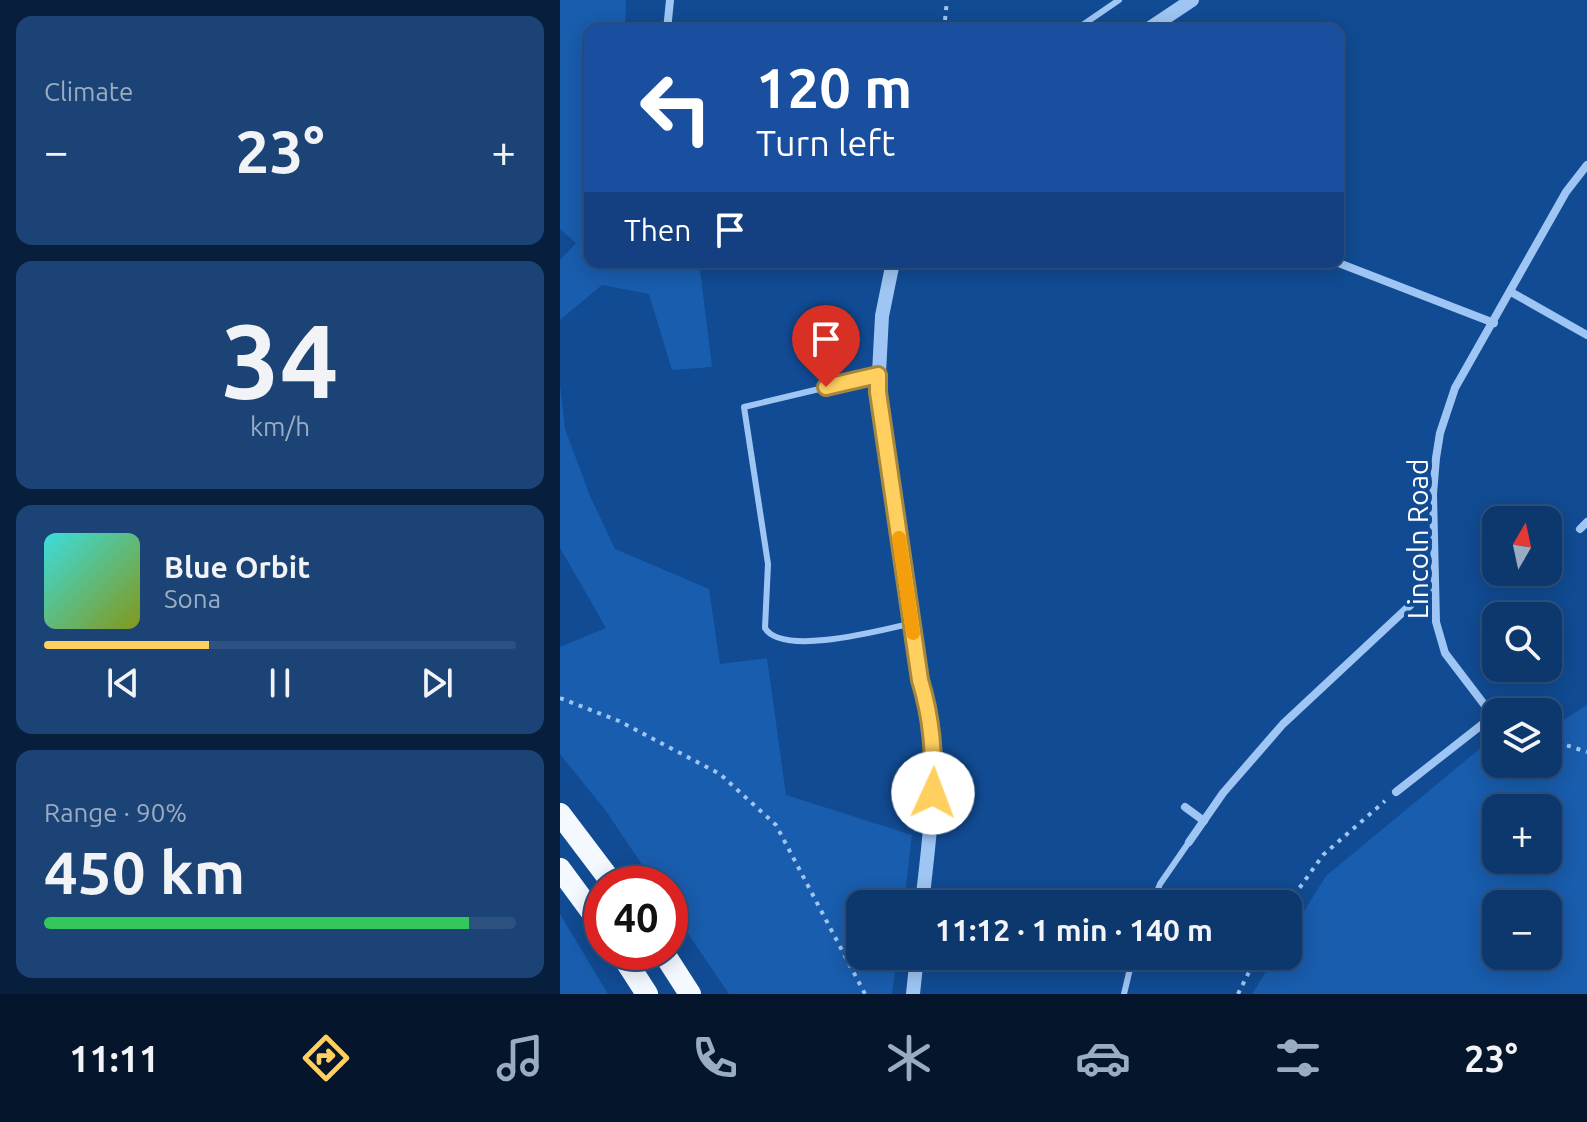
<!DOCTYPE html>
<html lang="en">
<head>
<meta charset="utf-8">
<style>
	body { margin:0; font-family:Ubuntu,sans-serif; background:#1b4376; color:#f1f3f6; height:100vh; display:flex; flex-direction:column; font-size:30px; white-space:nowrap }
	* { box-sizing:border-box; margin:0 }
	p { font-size:26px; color:#9aacc2 }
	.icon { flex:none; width:44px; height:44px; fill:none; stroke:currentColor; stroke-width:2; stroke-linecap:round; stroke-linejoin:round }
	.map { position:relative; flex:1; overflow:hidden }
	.details { display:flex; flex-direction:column; gap:16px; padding:16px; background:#071f3c; width:560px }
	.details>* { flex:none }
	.banner { position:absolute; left:24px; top:24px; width:760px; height:244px; border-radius:16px; box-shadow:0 4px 20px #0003,0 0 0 2px #2d5281; background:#1a4fa0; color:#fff; overflow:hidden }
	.needle { width:52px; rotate:9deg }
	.buttons { position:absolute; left:922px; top:506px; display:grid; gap:16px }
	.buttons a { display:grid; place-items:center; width:80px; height:80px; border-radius:16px; background:#0d386e; box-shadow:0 4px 20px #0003,0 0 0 2px #2d5281; font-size:40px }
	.speed { position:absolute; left:24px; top:866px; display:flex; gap:16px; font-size:40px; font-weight:700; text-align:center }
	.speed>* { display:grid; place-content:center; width:104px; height:104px; border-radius:50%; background:#0d386e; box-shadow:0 4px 20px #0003,0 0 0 2px #2d5281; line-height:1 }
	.speed .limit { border:12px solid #d22; background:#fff; color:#111 }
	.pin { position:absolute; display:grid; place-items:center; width:68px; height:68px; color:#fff; margin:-82px -34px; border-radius:50% 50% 50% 0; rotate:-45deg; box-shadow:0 0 8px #0007 }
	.pin .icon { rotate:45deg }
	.me { position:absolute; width:88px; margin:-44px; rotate:2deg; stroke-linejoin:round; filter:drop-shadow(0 0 6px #0008) }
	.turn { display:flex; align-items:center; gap:28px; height:168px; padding:0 40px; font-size:36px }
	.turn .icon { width:104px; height:104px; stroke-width:2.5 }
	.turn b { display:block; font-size:56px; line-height:68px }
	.then { display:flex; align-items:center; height:76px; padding:0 40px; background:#0003; gap:16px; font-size:30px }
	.big { font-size:60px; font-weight:700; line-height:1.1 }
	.details .card { flex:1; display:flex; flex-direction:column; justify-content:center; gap:12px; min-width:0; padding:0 28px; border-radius:16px; background:#1b4376 }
	.details .dial { align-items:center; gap:0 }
	.dial b { font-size:104px; line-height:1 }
	.song { display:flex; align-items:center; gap:24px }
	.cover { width:96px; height:96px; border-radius:12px; background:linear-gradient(135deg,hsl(180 70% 55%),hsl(70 70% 35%)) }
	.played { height:8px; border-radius:4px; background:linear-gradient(90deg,#ffd060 35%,#2d5281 35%) }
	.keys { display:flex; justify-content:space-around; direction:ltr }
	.heat { display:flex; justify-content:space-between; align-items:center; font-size:44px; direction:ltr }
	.charge { height:12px; border-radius:6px; background:linear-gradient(90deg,#34c759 90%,#2d5281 0) }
	.trip { position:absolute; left:286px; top:890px; width:456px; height:80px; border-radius:16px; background:#0d386e; box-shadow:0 4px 20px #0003,0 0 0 2px #2d5281; font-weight:700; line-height:80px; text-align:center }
	.menu { display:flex; height:128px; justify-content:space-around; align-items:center; background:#05162c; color:#9aacc2 }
	.menu .icon { width:56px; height:56px }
	.menu .active { color:#ffd060 }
	.menu b { font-size:36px; color:#f1f3f6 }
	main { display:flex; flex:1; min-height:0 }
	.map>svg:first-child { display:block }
	.green { fill:#195dae; fill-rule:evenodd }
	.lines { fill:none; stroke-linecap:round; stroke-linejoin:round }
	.path { stroke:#9ec5f3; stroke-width:4; stroke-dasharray:4 6; stroke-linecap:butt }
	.service { stroke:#9ec5f3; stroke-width:6 }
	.minor { stroke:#9ec5f3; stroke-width:8 }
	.tertiary { stroke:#9ec5f3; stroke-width:14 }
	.trunk { stroke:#f4f9ff; stroke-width:22 }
	.route-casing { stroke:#a6873e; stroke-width:20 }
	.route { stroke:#ffd060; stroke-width:14 }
	.slow { stroke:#f59e0b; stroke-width:14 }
	.labels { text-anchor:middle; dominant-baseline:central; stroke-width:8; stroke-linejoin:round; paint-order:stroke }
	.street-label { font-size:28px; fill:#fff; stroke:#114b93 }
</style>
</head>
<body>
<main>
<section class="details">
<div class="card"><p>Climate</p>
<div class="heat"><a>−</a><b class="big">23°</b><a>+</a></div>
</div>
<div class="card dial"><b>34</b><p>km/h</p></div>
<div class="card">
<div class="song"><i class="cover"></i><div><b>Blue Orbit</b><p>Sona</p></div></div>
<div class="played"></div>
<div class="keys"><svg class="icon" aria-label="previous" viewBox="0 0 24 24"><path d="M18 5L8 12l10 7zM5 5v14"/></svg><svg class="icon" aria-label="pause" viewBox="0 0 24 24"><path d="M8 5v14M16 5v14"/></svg><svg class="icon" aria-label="next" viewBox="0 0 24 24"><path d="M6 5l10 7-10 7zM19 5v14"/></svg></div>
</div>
<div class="card"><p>Range · 90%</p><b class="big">450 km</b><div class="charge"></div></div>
</section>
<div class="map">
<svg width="1027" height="994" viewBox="0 0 1027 994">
	<rect width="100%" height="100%" fill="#114b93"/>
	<g class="green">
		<path d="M0,0H66L65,30H30V262H139L152,367L112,370L89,294L42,285L0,320V260L16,243L0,229Z"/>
		<path d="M0,385L5,429L30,496L55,549L149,589L160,664L207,658L226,795L352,835L344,904H300V956H337L332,994H169L110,907V884H95L46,811L0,754V647L46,628L0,548Z"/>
		<path d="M1027,705V994H692L716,956H728V937L766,876L935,736L936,764H988V730ZM936,808H988V860H936ZM936,904H988V956H936Z"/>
		<path d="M0,914L48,994H0Z"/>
	</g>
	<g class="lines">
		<g class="path">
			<path d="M384,30L387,0"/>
			<path d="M0,698L59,721L160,774L216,825L305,994"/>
			<path d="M988,739L1027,752"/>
			<path d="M728,904L763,855L825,801"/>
			<path d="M678,994L697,956"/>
		</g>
		<g class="service">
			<path d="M524,24L559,0"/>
			<path d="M318,375L184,407L208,564L205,628C222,657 322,630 349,624"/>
			<path d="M592,904L600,884L629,842"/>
			<path d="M564,994L573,956"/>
		</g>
		<g class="minor">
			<path d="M107,30L110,0"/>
			<path d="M583,262H585"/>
			<path d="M776,262L934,323"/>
			<path d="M951,292L1027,335"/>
			<path d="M1020,529L1027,522"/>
			<path d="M836,792L933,716L885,653L876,622L873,494L876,458L880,433L895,388L1006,192L1027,165"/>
			<path d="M625,807L644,821"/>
			<path d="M629,842L663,793L723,724L874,583"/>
		</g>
		<g class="tertiary">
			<path d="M587,30L632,0"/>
			<path d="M333,262L322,316L318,392L360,680C383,755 370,828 362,904"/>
			<path d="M353,994L357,956"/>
		</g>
		<g class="trunk">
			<path d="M0,814L53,884"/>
			<path d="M0,869L42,926"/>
			<path d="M60,952L87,994"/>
			<path d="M103,952L130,994"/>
		</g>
	</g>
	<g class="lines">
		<defs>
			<path id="route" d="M266,387L318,375V392L360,680C372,719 374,753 373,793"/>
		</defs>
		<use href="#route" class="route-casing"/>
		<use href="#route" class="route"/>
		<path class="slow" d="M339,538L353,633"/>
	</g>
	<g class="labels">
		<g class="street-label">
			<text transform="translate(857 539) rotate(-90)">Lincoln Road</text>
		</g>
	</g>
</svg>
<div class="buttons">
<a><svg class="needle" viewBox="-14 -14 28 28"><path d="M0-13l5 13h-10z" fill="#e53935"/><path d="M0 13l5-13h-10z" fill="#9aacc2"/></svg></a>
<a><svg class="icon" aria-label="search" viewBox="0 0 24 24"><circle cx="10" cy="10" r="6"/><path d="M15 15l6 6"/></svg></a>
<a><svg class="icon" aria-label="layers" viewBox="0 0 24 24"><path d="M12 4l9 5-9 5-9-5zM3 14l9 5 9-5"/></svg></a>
<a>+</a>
<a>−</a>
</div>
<div class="speed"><div class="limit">40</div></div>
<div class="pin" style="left:266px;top:387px;background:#d93025"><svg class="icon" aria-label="arrive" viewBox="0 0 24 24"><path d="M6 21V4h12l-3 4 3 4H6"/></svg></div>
<svg class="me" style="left:373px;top:793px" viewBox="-20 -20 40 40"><circle r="19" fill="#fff"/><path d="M0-13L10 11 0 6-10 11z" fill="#ffd060"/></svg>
<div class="trip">11:12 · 1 min · 140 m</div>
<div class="banner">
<div class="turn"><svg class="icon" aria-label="left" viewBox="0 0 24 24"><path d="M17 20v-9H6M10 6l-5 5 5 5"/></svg><div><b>120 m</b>Turn left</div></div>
<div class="then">Then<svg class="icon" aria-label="arrive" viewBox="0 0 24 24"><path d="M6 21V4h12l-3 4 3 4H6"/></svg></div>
</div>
</div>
</main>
<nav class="menu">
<b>11:11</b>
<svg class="icon active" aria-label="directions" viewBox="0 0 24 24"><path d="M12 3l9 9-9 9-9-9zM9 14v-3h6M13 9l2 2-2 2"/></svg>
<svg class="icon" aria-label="music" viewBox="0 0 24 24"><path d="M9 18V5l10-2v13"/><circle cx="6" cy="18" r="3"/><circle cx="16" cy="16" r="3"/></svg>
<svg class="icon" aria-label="phone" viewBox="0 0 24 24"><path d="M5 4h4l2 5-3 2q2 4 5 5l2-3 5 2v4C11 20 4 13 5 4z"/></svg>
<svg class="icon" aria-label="climate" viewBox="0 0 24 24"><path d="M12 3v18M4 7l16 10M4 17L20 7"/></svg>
<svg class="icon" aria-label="car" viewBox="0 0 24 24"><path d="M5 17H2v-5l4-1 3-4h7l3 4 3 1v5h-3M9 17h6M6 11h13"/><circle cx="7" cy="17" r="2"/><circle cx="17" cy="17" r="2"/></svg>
<svg class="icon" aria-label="filters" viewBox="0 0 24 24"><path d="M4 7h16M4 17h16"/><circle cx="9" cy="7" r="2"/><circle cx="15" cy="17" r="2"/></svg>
<b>23°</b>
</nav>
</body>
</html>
